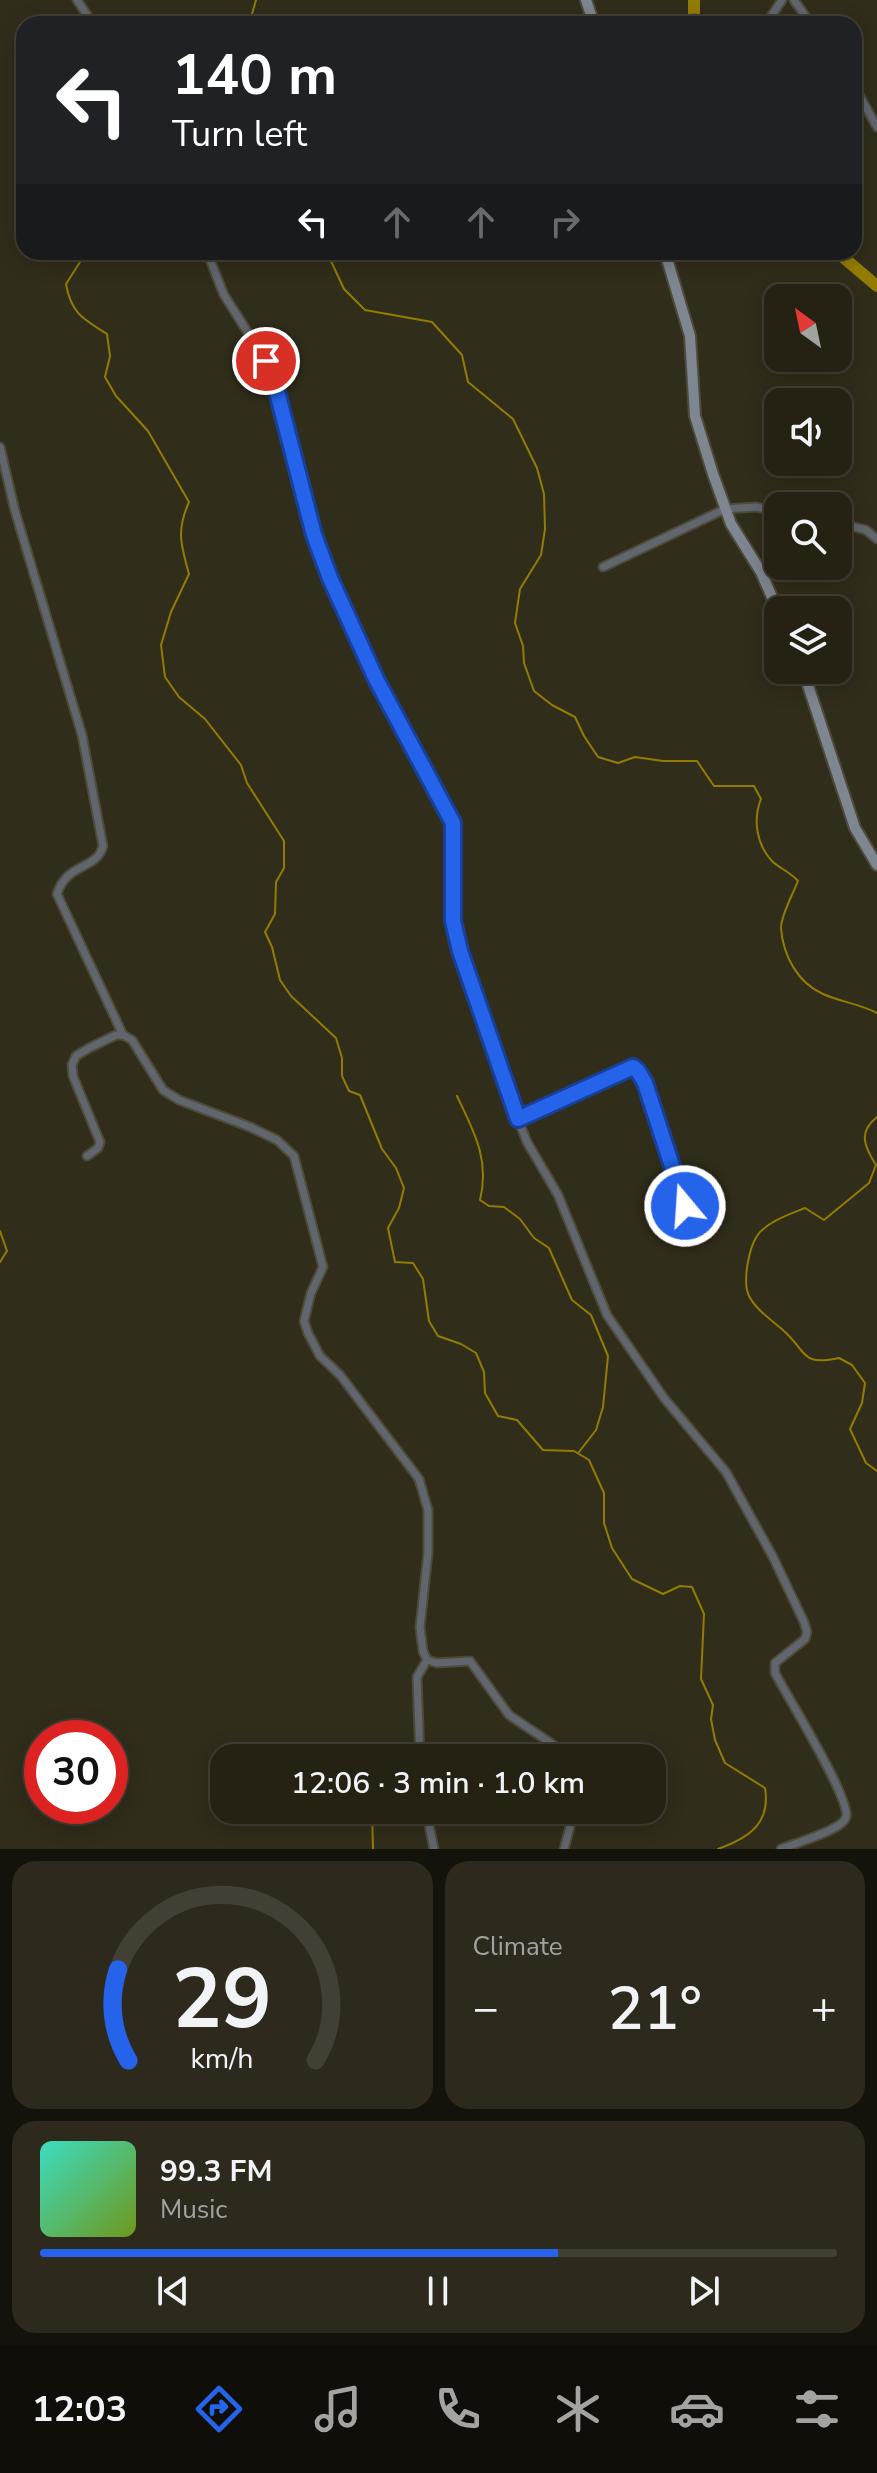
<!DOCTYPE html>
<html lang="en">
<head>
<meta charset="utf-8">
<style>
	body { margin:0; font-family:"Nunito Sans",sans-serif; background:#2d2a1d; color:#f1f3f6; height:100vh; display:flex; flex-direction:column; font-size:30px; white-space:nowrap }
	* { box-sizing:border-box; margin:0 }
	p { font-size:26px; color:#a3a4a0 }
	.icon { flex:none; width:44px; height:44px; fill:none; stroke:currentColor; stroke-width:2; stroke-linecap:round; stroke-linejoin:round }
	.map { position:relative; height:1849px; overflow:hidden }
	.drawer { display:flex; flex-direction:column; gap:12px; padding:12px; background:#14130b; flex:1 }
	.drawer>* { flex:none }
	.banner { position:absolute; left:16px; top:16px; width:846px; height:244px; border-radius:24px; box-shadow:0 4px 20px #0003,0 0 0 2px #423f34; background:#202124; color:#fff; overflow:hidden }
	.needle { width:52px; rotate:327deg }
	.tools { position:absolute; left:764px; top:284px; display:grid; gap:16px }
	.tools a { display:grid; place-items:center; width:88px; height:88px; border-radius:16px; background:#252214; box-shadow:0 4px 20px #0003,0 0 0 2px #423f34; font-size:40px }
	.speed { position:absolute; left:24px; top:1720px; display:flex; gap:16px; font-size:40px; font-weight:700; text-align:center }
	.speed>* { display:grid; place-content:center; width:104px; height:104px; border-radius:50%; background:#252214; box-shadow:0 4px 20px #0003,0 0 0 2px #423f34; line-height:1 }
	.speed .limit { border:12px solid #d22; background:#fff; color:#111 }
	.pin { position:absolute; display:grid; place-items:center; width:68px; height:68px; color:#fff; margin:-34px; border:4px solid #fff; border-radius:50%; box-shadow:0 2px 8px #0007 }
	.me { position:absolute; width:88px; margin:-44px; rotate:342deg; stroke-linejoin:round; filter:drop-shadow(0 0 6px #0008) }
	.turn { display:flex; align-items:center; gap:28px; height:168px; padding:0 24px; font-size:36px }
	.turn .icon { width:104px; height:104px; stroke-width:2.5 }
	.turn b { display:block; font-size:56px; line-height:68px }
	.lanes { display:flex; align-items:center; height:76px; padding:0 24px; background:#0003; justify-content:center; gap:40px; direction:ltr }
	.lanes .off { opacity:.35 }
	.big { font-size:60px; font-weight:600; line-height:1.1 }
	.drawer .widget { flex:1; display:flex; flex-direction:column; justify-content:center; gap:12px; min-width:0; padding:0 28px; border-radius:24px; background:#2d2a1d }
	.drawer .dial { align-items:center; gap:0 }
	.dial svg { height:208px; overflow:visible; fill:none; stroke:#423f34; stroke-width:7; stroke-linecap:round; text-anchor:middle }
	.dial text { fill:#f1f3f6; stroke:none }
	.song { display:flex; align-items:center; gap:24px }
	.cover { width:96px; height:96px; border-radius:12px; background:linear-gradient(135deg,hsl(170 70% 55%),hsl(80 70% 35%)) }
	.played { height:8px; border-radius:4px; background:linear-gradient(90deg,#2563eb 65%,#423f34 65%) }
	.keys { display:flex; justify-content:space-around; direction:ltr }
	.heat { display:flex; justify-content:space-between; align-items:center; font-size:44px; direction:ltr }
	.drawer .tiles { flex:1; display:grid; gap:12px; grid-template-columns:1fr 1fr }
	.widget:last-child { grid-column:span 2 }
	.trip { position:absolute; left:210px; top:1744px; width:456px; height:80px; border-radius:24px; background:#252214; box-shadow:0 4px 20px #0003,0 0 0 2px #423f34; font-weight:600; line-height:80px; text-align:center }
	.menu { display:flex; height:128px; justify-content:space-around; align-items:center; background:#0f0e08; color:#a3a4a0 }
	.menu .icon { width:56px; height:56px }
	.menu .on { color:#2563eb }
	.menu b { font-size:36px; color:#f1f3f6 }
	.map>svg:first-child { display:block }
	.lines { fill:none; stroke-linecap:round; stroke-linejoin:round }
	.stream { stroke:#927c03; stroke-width:2 }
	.river { stroke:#927c03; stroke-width:12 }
	.minor-casing { stroke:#4f4b3a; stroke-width:11 }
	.secondary-casing { stroke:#4f4b3a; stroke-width:14 }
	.minor { stroke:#61666e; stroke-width:7 }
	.secondary { stroke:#7e8692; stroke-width:10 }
	.route-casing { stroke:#184099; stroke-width:20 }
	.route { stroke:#2563eb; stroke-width:14 }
</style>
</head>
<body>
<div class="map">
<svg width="877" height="1849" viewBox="0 0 877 1849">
	<rect width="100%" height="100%" fill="#312d1b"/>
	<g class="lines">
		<g class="stream">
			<path d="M256,0L252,14L257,24"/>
			<path d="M78,252L80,262L66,284C71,313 83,319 107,334L110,356L105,377L116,396L148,431L189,502C176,531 181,545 189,574L171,612L161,645L165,677L179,697L205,719L241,765L247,783L284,841V868L276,882L275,914L265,932L272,947L280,980L291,996L336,1038L342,1058V1076L349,1091L360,1095L382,1149L396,1168L404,1188L399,1208L388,1228L395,1262L413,1263L423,1279L429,1321L438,1336L461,1344L476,1353L484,1372L485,1393L498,1416L517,1420L543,1450L574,1451L589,1460L604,1493V1523L612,1548L632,1579L663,1594L680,1586L692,1587L704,1614L701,1679L713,1705L711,1719L715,1740L725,1763L765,1788C771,1823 749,1838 718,1849"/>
			<path d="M330,252V259L344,289L365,310L432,322L462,355L468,382L513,419L537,468L544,494L545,529L541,555L520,589L515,623L523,646L524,663L534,691L552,705L575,717L584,736L598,757L618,763L635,757L663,761H697L714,786H754L761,799C753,819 756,844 772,861C779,868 790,872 798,881C793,894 781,915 781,928C783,956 798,983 823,994C841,1002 860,1004 877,1013"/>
			<path d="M457,1096C474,1132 490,1160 480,1200L489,1206L504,1207L520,1219L534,1238L549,1248L572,1300L591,1315L608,1356L603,1407L596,1430L579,1452"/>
			<path d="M877,1117C858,1132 864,1146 876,1165L869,1183L824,1220L805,1208C790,1214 766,1222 757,1236C749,1248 742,1282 749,1296C756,1310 773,1321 784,1331C808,1353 801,1366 839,1358L852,1365L865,1383L862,1403L850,1429L866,1463L877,1471"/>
			<path d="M0,1231L7,1251L0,1262"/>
			<path d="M376,1758L378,1746"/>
			<path d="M372,1810L373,1849"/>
		</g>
		<g class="river">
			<path d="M694,14V0"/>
			<path d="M837,252L877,286"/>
		</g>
		<defs>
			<g id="minor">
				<path d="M77,0L93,24"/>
				<path d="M794,0L811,24"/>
				<path d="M678,24C686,18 699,17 707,24"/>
				<path d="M766,24L782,0"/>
				<path d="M854,86L877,127"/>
				<path d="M207,252L224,295L266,361L274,380L314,535L330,578L376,679L421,765L445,804L453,823V921L460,951L508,1094L527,1142L558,1195L607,1315L664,1398L726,1472L773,1557L804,1622L807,1632L805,1639L775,1663V1673C787,1696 851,1799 846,1817C843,1830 795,1843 781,1849"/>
				<path d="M0,447L15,511L82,735L103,846C97,870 67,862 57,894L123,1035"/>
				<path d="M838,523L866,530L877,539"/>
				<path d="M603,567L725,509L756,507L778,512"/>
				<path d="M518,1119L633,1067L638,1071L645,1083L685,1206"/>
				<path d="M87,1156L98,1148L100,1142L73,1076L72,1065L76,1056L89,1048L116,1035H123L132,1040L163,1090L179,1100L250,1127L277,1140L294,1156L323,1267L311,1293L304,1321L308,1333L320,1356L340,1375L419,1479L428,1510V1553L420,1627L423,1651L427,1660L437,1663L470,1661L509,1715L555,1746L561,1758"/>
				<path d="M420,1758L417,1677L427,1660"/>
				<path d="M426,1810L434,1849"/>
				<path d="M564,1849L570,1827L569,1810"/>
			</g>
			<g id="secondary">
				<path d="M586,0L594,24"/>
				<path d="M665,252L690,336L695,416L713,474L731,524L761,572L778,611"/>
				<path d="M803,670L855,828L877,865"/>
			</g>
		</defs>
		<use href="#minor" class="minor-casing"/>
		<use href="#secondary" class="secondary-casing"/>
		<use href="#minor" class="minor"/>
		<use href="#secondary" class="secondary"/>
	</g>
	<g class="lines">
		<defs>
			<path id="route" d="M266,361L274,380L314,535L330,578L376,679L453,823V921L460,951L518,1119L633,1067L638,1071L645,1083L685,1206"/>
		</defs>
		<use href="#route" class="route-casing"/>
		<use href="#route" class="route"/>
	</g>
</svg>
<div class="tools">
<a><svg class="needle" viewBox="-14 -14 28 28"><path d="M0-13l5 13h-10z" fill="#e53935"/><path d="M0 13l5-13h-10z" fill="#a3a4a0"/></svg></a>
<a><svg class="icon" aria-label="sound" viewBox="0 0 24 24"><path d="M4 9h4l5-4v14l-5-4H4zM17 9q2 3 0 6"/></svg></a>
<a><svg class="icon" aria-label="search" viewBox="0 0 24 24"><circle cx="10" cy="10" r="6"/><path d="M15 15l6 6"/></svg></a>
<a><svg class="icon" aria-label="layers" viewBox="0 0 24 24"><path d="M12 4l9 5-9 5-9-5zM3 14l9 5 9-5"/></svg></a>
</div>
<div class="speed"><div class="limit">30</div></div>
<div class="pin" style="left:266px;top:361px;background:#d93025"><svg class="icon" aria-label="arrive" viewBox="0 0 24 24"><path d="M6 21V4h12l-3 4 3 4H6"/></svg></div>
<svg class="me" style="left:685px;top:1206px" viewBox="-20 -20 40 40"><circle r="17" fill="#2563eb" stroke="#fff" stroke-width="3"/><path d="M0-11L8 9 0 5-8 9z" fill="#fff"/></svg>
<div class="trip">12:06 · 3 min · 1.0 km</div>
<div class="banner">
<div class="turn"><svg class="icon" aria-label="left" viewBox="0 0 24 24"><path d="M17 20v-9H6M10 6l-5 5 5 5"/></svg><div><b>140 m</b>Turn left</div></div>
<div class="lanes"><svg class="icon" aria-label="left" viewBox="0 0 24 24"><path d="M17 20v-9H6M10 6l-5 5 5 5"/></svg><svg class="icon off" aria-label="ahead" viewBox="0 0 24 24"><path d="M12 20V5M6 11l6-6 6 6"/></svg><svg class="icon off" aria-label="ahead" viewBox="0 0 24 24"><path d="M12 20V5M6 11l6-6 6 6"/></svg><svg class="icon off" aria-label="right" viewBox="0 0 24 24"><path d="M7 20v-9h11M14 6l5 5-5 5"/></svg></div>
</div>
</div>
<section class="drawer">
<div class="tiles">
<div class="widget dial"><svg viewBox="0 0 100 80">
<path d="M14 69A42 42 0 1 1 86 69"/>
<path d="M14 69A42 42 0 0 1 10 34" stroke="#2563eb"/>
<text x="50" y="56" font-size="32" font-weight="700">29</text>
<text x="50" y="72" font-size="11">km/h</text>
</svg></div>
<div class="widget"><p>Climate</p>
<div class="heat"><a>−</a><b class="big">21°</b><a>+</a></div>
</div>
<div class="widget">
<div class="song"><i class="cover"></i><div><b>99.3 FM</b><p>Music</p></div></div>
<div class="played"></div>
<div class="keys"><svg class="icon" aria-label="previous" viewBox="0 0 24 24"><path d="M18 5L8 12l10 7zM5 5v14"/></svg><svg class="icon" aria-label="pause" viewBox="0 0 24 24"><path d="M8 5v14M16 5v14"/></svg><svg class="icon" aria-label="next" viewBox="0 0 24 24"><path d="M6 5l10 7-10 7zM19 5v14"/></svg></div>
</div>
</div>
</section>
<nav class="menu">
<b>12:03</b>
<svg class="icon on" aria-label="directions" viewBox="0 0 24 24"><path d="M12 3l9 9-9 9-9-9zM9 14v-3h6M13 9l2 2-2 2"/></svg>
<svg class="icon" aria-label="music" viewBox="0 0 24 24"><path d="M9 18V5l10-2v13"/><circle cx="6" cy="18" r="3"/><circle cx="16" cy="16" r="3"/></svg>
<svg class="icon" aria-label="phone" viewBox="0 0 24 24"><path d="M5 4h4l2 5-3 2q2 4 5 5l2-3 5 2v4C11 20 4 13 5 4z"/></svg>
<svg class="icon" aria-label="climate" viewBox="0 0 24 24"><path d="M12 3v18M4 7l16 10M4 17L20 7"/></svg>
<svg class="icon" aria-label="car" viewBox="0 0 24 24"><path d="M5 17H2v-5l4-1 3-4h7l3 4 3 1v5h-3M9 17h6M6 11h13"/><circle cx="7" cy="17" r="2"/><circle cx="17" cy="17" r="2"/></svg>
<svg class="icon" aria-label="filters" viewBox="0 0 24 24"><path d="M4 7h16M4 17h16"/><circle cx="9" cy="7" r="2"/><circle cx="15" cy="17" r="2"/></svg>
</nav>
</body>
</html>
